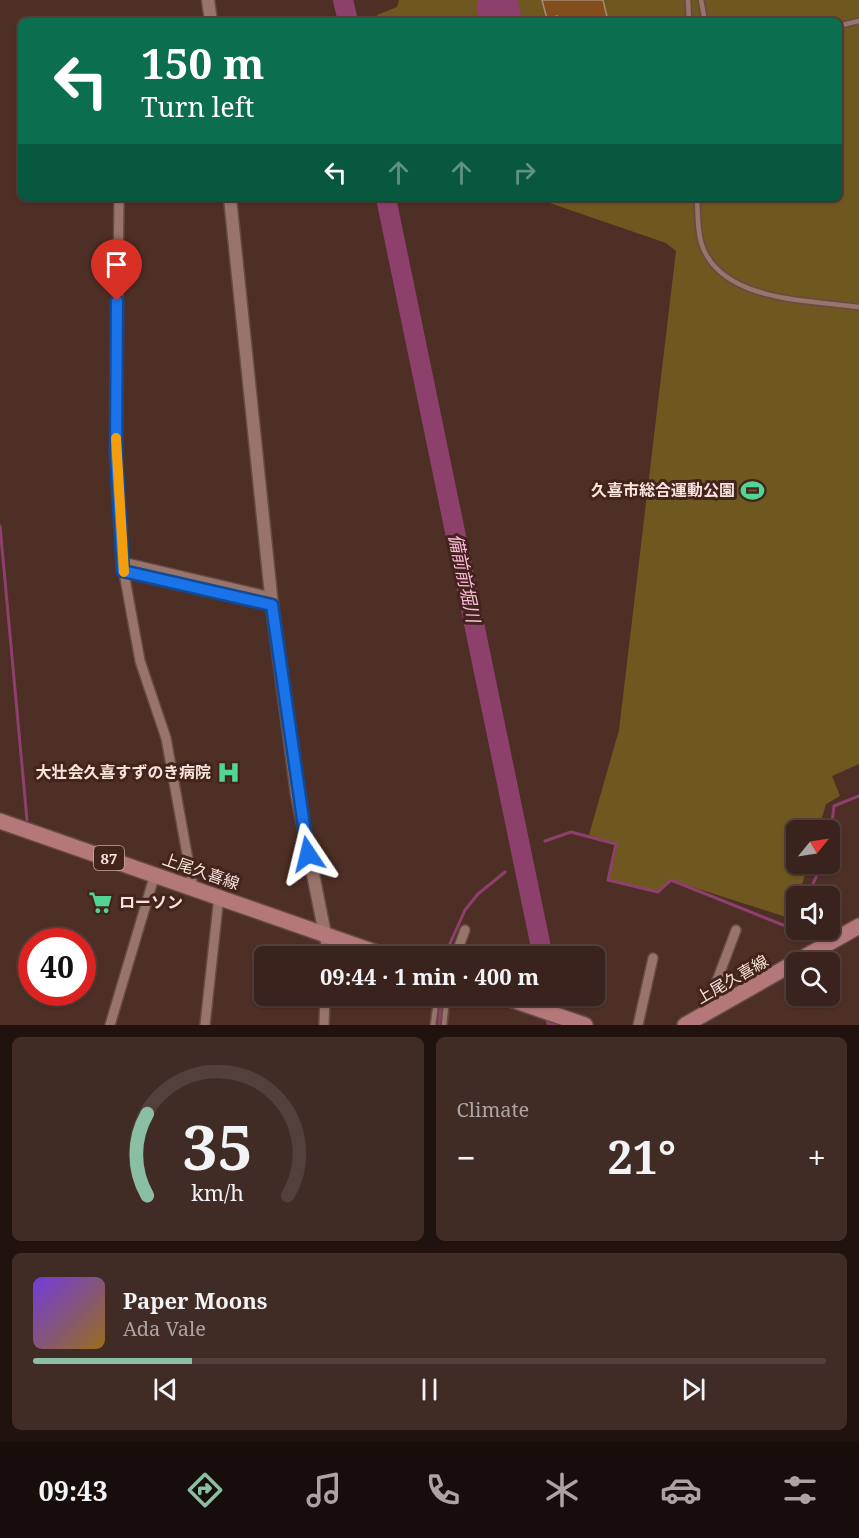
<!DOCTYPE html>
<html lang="en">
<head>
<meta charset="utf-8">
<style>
	body { margin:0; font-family:"Noto Serif","Noto Sans JP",serif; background:#412b25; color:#f1f3f6; height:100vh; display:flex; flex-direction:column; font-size:22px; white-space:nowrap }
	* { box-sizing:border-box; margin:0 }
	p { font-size:20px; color:#aba4a3 }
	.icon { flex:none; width:33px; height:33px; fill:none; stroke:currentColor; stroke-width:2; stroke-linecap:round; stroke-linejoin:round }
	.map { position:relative; height:1025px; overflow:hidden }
	.drawer { display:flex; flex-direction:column; gap:12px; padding:12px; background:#20130f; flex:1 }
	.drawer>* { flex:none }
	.banner { position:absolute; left:18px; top:18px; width:824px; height:183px; border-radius:9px; box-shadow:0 2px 4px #0004,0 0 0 2px #54403b; background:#0b6e4f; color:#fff; overflow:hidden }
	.needle { width:39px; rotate:60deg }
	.fabs { position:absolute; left:786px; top:820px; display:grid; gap:12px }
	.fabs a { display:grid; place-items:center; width:54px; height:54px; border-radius:9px; background:#3a231c; box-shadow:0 2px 4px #0004,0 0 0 2px #54403b; font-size:30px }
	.speed { position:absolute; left:18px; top:928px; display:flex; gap:12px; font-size:30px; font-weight:700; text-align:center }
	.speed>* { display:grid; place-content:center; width:78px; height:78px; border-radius:50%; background:#3a231c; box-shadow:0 2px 4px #0004,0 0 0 2px #54403b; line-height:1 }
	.speed .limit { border:9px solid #d22; background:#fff; color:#111 }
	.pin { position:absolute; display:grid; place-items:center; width:51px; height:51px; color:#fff; margin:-62px -26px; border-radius:50% 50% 50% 0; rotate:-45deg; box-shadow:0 0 6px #0007 }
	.pin .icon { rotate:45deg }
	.me { position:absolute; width:66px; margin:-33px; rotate:350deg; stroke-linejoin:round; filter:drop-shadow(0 0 4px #0008) }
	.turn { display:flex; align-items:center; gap:21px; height:126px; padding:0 24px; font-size:27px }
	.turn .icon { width:78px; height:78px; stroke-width:2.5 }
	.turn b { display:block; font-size:42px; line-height:51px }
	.lanes { display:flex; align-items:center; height:57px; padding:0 24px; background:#0003; justify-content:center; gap:30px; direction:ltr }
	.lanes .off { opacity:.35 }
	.big { font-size:45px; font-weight:700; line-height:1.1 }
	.drawer .card { flex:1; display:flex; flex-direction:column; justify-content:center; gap:9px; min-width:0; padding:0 21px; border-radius:9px; background:#412b25 }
	.drawer .dial { align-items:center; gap:0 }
	.dial svg { height:156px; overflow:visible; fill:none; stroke:#54403b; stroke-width:7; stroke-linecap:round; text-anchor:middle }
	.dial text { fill:#f1f3f6; stroke:none }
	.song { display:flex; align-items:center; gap:18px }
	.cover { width:72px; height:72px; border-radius:9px; background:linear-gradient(135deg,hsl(260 70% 55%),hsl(40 70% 35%)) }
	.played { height:6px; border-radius:3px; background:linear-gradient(90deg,#8abfa5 20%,#54403b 20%) }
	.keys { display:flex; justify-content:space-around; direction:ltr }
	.heat { display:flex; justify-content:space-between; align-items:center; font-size:33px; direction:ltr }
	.drawer .tiles { flex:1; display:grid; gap:12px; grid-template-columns:1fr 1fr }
	.card:last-child { grid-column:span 2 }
	.trip { position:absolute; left:254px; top:946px; width:351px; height:60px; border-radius:9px; background:#3a231c; box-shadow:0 2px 4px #0004,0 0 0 2px #54403b; font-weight:700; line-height:60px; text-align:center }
	.dock { display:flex; height:96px; justify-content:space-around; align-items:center; background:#170e0b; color:#aba4a3 }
	.dock .icon { width:42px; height:42px }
	.dock .on { color:#8abfa5 }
	.dock b { font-size:27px; color:#f1f3f6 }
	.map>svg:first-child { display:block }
	.green { fill:#6f5820 }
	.water { fill:#8e406d }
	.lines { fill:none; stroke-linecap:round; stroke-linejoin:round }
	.stream { stroke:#8e406d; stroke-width:3 }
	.river { stroke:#8e406d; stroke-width:20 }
	.building { fill:#824f1c; stroke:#a78a73; stroke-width:1.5 }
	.service-casing { stroke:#654b44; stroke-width:8 }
	.minor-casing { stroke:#654b44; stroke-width:12 }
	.tertiary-casing { stroke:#654b44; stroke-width:15 }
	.primary-casing { stroke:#654b44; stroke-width:18 }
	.service { stroke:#99746a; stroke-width:4.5 }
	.minor { stroke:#99746a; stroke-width:9 }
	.tertiary { stroke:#99746a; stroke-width:12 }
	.primary { stroke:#b5787a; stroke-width:15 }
	.route-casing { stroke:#114b97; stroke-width:15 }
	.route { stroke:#1a73e8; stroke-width:10 }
	.slow { stroke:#f59e0b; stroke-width:10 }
	.labels { text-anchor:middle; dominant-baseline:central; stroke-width:6; stroke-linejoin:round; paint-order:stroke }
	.shield { fill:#43241c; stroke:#c2aaa3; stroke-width:1.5 }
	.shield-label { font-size:15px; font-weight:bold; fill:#f8e3dd }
	.poi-label { font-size:16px; font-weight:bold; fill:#f8e3dd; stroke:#43241c; text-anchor:end }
	.street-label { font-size:16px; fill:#f8e3dd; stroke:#43241c }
	.water-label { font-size:18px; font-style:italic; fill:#febbdd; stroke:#43241c }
</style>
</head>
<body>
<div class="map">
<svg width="859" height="1025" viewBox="0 0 859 1025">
	<rect width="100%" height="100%" fill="#4e2f26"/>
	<path class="green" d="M399,0H859V764L832,776L840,796L826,804L818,831H796V864H808L792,919L671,880L658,892L608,880L616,844L589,835L619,730L676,251L666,243L535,198H838V21H379L377,15L397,7Z"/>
	<path class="water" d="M479,0H518L522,21H480L476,4Z"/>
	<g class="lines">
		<g class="stream">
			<path d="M0,526L27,820"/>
			<path d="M830,839L834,806L859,796"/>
			<path d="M545,841L571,832L616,844L608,880L658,892L671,880L793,929L796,921"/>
			<path d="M807,897L822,864"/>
			<path d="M444,957L465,910L478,894L505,872"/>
			<path d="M439,1025L442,996"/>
		</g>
		<g class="river">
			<path d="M343,0L348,21"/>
			<path d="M386,198L543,957"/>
			<path d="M551,996L557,1025"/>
		</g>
	</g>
	<path class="building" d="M542,0H603L608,21H558L557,16L547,19Z"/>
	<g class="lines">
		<defs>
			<g id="service">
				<path d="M688,0L689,21"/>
				<path d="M701,0L705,21"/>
				<path d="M838,26L859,21"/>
				<path d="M697,198C698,214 697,233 703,248C725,302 810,300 859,307"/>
				<path d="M433,1025L437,996"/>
				<path d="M444,1025L447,996"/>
			</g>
			<g id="minor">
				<path d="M119,198L116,455L122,562L140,661L166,738L193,887"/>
				<path d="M122,562L271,597"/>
				<path d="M123,571L272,605"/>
				<path d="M325,934L326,957"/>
				<path d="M455,957L465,930"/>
				<path d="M704,1015L736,930"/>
				<path d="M110,1025L155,874"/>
				<path d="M205,1025L219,896"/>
				<path d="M324,1025L325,996"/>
				<path d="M638,1025L653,958"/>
			</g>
			<g id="tertiary">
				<path d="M208,0L211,21"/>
				<path d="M230,198L272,605L297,794L325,934"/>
			</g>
			<g id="primary">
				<path d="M0,821L389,957"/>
				<path d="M501,996L585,1025"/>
				<path d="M685,1025L859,926"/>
			</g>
		</defs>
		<use href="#service" class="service-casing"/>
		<use href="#minor" class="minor-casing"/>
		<use href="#tertiary" class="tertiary-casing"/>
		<use href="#primary" class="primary-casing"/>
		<use href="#service" class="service"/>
		<use href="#minor" class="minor"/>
		<use href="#tertiary" class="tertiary"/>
		<use href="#primary" class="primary"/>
	</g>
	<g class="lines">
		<defs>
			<path id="route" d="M117,301L116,455L123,571L272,605L308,854"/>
		</defs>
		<use href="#route" class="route-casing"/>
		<use href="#route" class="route"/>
		<path class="slow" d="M116,438L124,572"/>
	</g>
	<defs>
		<symbol id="stadium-bare" viewBox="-9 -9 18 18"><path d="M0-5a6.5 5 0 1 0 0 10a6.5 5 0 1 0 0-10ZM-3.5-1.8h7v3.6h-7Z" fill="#54d396" stroke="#43241c" stroke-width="2.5" paint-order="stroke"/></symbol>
		<symbol id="hospital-bare" viewBox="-9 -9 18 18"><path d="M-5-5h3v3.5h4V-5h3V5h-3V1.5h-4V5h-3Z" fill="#54d396" stroke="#43241c" stroke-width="2.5" paint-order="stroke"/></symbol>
		<symbol id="supermarket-bare" viewBox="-9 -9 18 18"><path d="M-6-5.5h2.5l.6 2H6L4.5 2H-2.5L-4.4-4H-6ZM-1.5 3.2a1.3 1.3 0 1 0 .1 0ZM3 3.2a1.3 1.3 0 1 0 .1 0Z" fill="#54d396" stroke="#43241c" stroke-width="2.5" paint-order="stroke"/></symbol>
	</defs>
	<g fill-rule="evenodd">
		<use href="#stadium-bare" x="736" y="474" width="33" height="33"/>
		<use href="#hospital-bare" x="212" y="756" width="33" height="33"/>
		<use href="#supermarket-bare" x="84" y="886" width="33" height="33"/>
	</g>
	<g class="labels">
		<rect class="shield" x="94" y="846" width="30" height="24" rx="4.5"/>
		<g class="shield-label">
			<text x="109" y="858">87</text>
		</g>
		<g class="poi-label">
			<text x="735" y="490">久喜市総合運動公園</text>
			<text x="211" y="772">大壮会久喜すずのき病院</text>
			<text x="119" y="902" text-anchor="start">ローソン</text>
		</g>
		<g class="street-label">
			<text transform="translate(201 871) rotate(19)">上尾久喜線</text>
			<text transform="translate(732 979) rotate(-30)">上尾久喜線</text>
		</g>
		<g class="water-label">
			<text transform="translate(465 578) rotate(78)">備前前堀川</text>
		</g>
	</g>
</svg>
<div class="fabs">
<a><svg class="needle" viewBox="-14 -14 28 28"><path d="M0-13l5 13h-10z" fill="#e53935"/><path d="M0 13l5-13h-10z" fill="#aba4a3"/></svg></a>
<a><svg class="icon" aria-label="sound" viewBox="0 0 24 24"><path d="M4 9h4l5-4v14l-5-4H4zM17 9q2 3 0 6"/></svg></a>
<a><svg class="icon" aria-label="search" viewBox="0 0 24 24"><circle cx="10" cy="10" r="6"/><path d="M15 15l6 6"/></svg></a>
</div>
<div class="speed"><div class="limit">40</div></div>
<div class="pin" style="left:117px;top:301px;background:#d93025"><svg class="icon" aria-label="arrive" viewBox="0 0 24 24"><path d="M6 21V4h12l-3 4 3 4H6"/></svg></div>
<svg class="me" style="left:308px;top:854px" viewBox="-20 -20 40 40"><path d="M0-17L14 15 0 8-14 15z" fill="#1a73e8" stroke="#fff" stroke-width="4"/></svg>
<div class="trip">09:44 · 1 min · 400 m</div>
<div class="banner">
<div class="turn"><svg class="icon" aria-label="left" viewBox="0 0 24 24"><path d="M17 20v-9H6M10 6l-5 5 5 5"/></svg><div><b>150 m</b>Turn left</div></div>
<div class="lanes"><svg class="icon" aria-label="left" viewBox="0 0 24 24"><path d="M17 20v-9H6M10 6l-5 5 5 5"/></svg><svg class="icon off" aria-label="ahead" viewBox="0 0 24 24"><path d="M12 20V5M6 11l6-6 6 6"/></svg><svg class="icon off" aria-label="ahead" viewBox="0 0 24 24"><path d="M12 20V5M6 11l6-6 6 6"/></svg><svg class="icon off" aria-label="right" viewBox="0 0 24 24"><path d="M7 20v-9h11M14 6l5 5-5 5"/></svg></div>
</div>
</div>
<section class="drawer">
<div class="tiles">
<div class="card dial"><svg viewBox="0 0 100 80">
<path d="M14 69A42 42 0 1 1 86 69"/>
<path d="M14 69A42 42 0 0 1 14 27" stroke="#8abfa5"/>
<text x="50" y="56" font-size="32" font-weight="700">35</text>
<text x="50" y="72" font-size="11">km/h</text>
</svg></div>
<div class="card"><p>Climate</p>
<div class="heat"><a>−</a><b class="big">21°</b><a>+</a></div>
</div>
<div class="card">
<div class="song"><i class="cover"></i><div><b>Paper Moons</b><p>Ada Vale</p></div></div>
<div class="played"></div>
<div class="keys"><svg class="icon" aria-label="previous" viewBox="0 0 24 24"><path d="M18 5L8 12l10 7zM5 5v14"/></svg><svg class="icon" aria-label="pause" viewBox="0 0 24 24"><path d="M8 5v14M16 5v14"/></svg><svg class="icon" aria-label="next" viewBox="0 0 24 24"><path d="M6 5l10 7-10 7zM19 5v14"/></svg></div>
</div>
</div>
</section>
<nav class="dock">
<b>09:43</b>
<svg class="icon on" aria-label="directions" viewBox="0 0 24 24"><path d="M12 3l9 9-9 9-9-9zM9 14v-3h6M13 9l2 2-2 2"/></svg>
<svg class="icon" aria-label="music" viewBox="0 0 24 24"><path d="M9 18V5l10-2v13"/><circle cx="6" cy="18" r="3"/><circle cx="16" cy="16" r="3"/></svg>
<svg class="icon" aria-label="phone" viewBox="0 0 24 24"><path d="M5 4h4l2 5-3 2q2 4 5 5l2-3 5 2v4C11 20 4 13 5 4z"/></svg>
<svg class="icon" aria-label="climate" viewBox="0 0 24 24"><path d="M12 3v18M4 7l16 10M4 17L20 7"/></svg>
<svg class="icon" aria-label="car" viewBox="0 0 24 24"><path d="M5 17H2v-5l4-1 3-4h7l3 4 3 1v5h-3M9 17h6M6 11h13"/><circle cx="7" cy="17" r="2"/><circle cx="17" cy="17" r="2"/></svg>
<svg class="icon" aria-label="filters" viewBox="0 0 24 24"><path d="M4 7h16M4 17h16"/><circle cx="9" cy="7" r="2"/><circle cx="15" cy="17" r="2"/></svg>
</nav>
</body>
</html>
